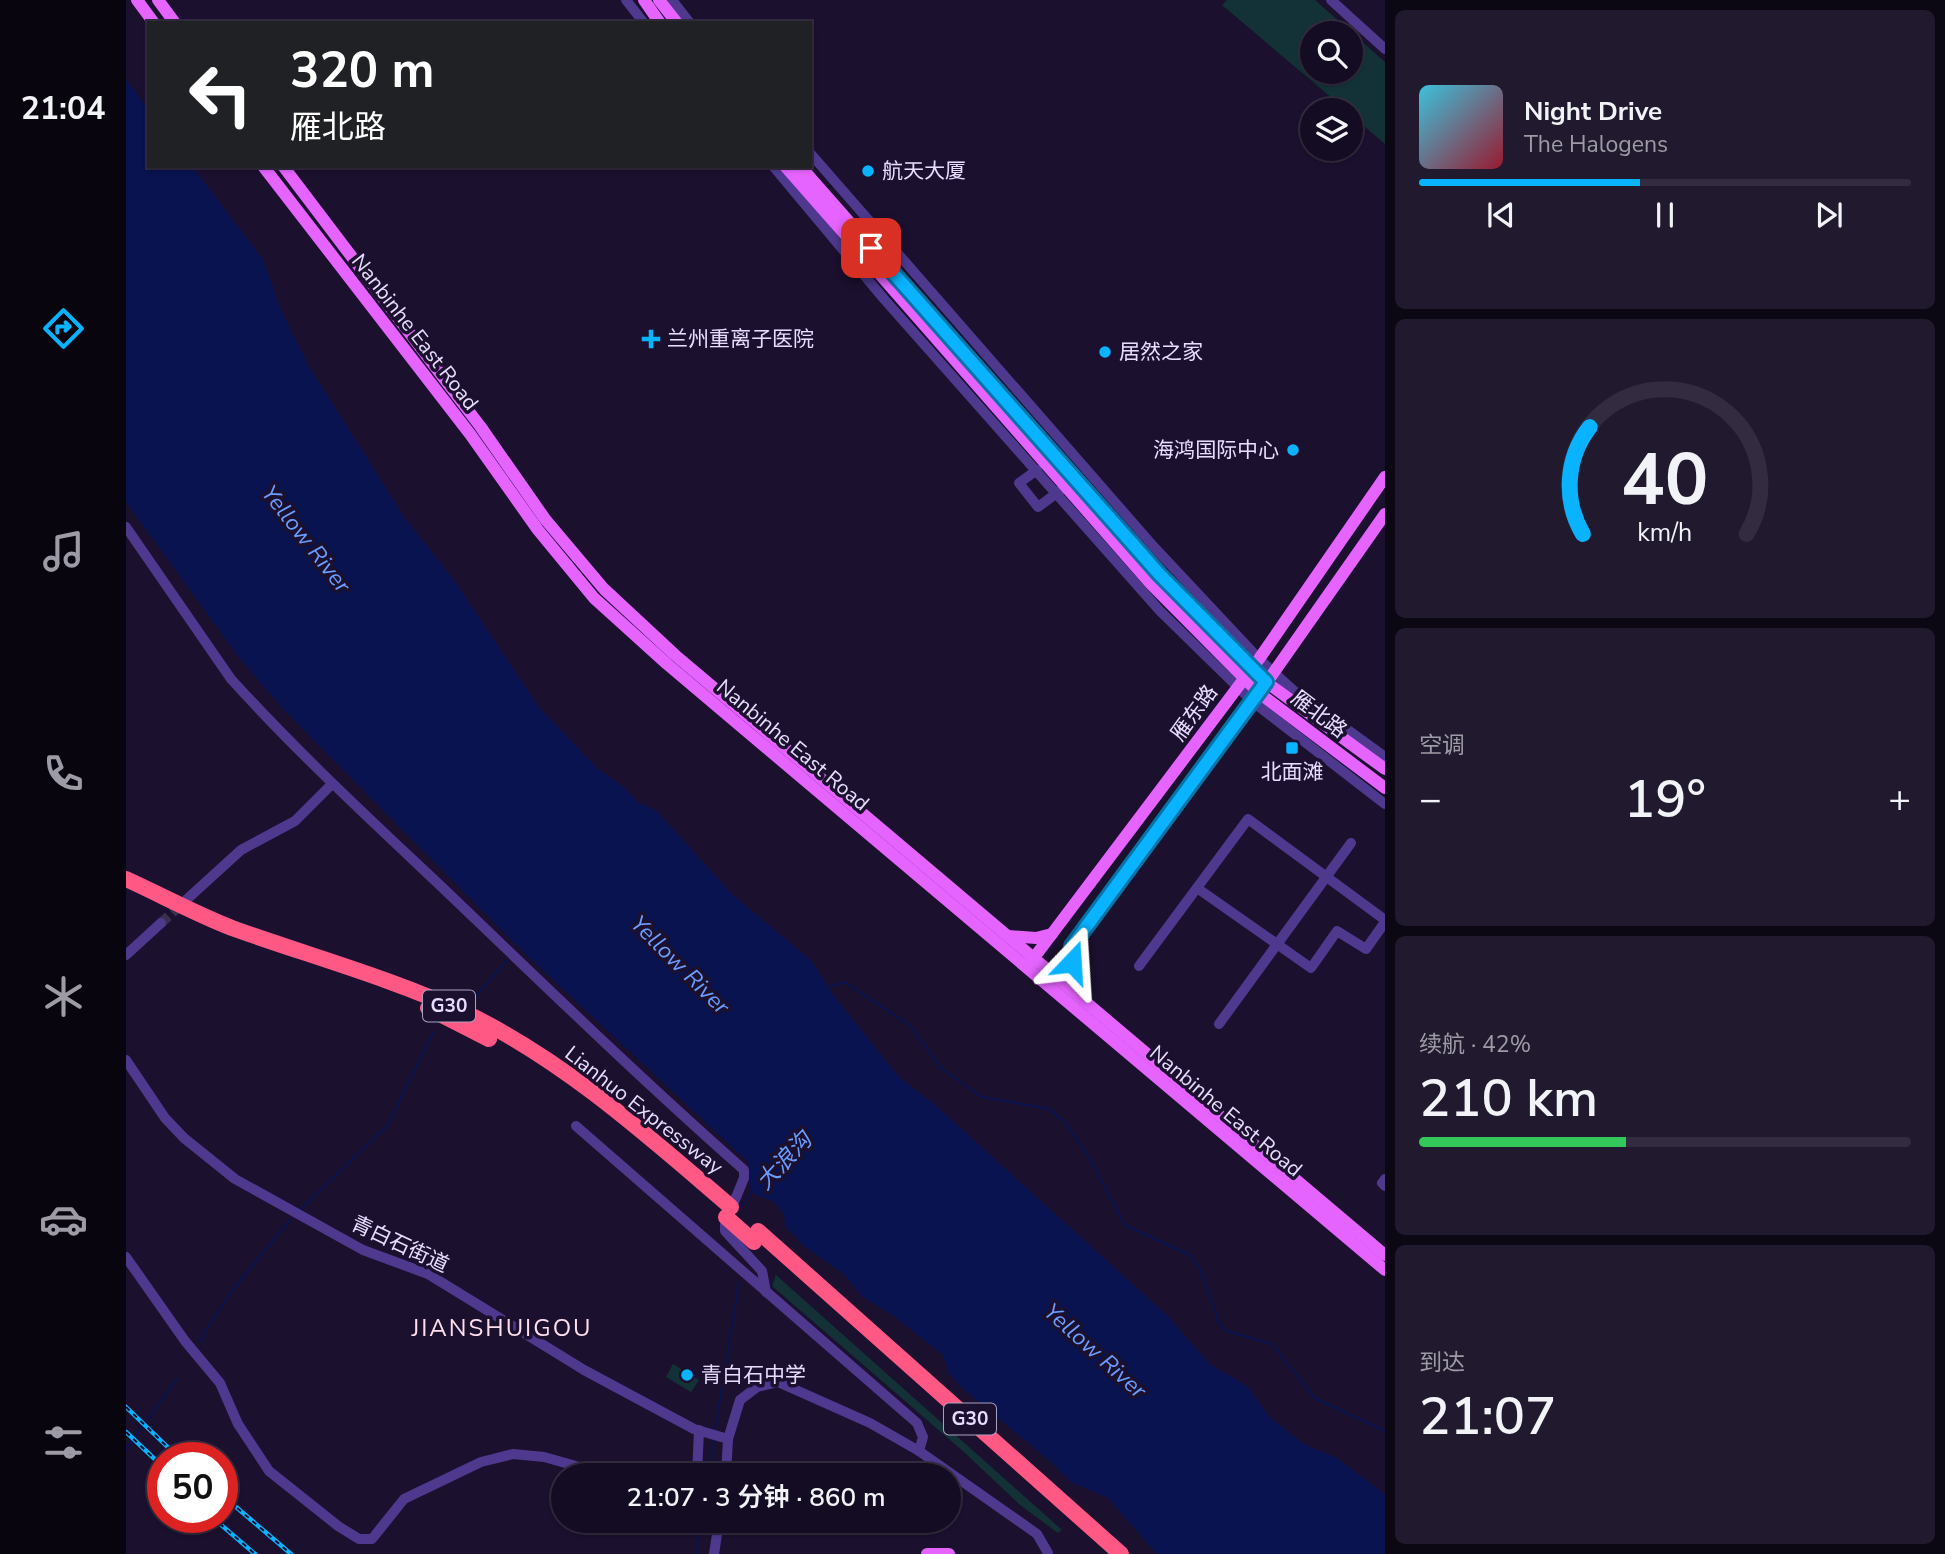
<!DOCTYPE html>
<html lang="zh">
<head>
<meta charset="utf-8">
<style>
	body { margin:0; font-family:"Nunito Sans","Noto Sans SC",sans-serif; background:#211a2f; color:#f1f3f6; height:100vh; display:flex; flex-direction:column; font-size:26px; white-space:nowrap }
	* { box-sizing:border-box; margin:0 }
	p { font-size:23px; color:#9d9ba5 }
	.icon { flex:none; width:38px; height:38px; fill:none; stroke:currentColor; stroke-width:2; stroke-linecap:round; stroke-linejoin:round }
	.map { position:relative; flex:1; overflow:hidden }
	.panel { display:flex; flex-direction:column; gap:10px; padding:10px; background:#0b0713; width:560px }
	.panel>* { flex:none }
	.guide { position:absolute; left:21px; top:21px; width:665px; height:147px; border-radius:0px; box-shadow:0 2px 5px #0004,0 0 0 2px #332c40; background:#202124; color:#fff; overflow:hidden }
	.buttons { position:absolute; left:1174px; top:21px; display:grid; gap:14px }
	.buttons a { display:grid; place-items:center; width:63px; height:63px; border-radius:50%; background:#140c22; box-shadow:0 2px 5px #0004,0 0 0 2px #332c40; font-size:35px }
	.speed { position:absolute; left:21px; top:1442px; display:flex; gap:14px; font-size:35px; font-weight:700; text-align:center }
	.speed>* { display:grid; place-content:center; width:91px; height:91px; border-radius:50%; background:#140c22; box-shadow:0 2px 5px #0004,0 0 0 2px #332c40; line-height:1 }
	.speed .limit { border:10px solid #d22; background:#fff; color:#111 }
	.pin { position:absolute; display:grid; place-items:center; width:60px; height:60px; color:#fff; margin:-30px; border-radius:14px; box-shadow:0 4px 10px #0006 }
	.me { position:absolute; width:77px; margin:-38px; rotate:20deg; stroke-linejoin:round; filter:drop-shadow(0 0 5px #0008) }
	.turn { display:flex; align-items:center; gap:24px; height:147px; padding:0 28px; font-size:32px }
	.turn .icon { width:91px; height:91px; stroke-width:2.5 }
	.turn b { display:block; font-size:49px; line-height:60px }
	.big { font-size:52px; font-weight:600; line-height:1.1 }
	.panel .widget { flex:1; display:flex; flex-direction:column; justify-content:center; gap:10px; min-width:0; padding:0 24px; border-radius:10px; background:#211a2f }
	.panel .dial { align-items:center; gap:0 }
	.dial svg { height:182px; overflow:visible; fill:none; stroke:#332c40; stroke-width:7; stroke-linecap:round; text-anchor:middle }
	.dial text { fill:#f1f3f6; stroke:none }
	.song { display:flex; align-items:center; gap:21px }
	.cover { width:84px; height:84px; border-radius:10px; background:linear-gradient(135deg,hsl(190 70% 55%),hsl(350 70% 35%)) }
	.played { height:7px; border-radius:4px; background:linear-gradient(90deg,#09b3ff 45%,#332c40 45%) }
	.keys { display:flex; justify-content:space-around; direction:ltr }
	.heat { display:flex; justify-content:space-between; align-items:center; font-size:38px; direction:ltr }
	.charge { height:10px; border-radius:5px; background:linear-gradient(90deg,#34c759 42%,#332c40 0) }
	.trip { position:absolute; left:425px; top:1463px; width:410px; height:70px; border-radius:35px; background:#140c22; box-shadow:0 2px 5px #0004,0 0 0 2px #332c40; font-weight:600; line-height:70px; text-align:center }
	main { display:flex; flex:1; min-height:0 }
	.menu { display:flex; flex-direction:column; width:126px; justify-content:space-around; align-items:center; background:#08050e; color:#9d9ba5 }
	.menu .icon { width:49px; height:49px }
	.menu .selected { color:#09b3ff }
	.menu b { font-size:32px; color:#f1f3f6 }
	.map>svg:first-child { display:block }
	.green { fill:#133238; fill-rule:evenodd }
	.water { fill:#08134f }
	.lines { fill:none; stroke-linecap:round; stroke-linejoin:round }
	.stream { stroke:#08134f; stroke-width:2 }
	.minor-tunnel { stroke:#3a2f4d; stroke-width:10; stroke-dasharray:10 5; stroke-linecap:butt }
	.minor { stroke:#4e398f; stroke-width:10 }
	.major { stroke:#e564ff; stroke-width:12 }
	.highway { stroke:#ff5885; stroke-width:16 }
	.rail-casing { stroke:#09b3ff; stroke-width:4.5 }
	.rail { stroke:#1b102e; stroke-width:2; stroke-dasharray:5; stroke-linecap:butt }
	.highway-bridge { stroke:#ff5885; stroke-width:16 }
	.route-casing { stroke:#0674a6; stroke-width:18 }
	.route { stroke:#09b3ff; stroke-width:12 }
	.poi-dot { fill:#09b3ff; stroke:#1b102e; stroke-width:2.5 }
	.labels { text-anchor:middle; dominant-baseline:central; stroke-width:7; stroke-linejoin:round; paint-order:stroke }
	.shield { fill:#1b102e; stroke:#aaa0c0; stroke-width:2 }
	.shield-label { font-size:19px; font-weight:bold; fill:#e8ddff }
	.poi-label { font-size:21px; fill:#e8ddff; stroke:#1b102e; text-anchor:start }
	.street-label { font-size:21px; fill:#e8ddff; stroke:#1b102e }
	.water-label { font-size:23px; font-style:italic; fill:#6b9cff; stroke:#1b102e }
	.quarter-label { font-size:24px; letter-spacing:2px; fill:#ffdfed; stroke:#1b102e }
</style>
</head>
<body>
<main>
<nav class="menu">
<b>21:04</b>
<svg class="icon selected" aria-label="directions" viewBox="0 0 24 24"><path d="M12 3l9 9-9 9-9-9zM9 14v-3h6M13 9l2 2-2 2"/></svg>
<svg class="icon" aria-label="music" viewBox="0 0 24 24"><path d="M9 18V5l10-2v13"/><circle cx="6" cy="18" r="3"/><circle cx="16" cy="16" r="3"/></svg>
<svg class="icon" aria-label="phone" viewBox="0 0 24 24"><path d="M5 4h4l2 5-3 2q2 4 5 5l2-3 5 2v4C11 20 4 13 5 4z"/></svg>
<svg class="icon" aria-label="climate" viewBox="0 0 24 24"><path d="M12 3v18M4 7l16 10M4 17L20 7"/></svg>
<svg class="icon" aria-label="car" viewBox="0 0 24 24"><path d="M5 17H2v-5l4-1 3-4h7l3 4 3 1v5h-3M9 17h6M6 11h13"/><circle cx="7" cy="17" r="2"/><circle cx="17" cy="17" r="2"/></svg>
<svg class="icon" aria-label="filters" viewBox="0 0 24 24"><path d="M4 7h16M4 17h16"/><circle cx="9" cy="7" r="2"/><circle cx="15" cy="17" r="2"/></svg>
</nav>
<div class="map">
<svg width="1259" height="1554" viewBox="0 0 1259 1554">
	<rect width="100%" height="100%" fill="#1b102e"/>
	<g class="green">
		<path d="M1101,0H1189L1259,62V144L1225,115V110H1220L1096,5ZM1186,33H1225V72H1186Z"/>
		<path d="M650,1275L936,1530L932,1533L894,1505L838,1452L646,1286Z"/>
		<path d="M547,1364L573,1380L565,1392L540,1377Z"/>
	</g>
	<path class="water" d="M0,79L23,110V166H66L136,258L157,314L183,366L279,518L328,580L413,707L471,768L498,787L513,803L530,810L606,894L686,961L706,993L774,1078L807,1103L1041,1315L1084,1364L1121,1386L1144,1417L1178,1444L1211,1458L1259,1494V1554H1031L982,1498L945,1482L925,1462L835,1387L823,1373L817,1355L768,1316L736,1296L718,1274L677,1245L659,1226L658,1214L648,1202L625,1192L622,1162L393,948L160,712L114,659L0,502Z"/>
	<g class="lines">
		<g class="stream">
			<path d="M703,987L719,982L785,1026L815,1068L856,1097L924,1109L941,1125L963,1157L999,1225L1062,1254L1074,1268L1093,1323L1101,1331L1146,1344L1189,1398L1259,1431"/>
			<path d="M343,1003L382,960"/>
			<path d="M615,1207L626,1191"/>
			<path d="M175,1209L262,1125L307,1033"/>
			<path d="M73,1342L106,1291L165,1219"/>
			<path d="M589,1429L613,1283"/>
			<path d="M0,1449L51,1379"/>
			<path d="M582,1475L588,1438"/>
			<path d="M570,1554L576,1521"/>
		</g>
		<path class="minor-tunnel" d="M35,923L57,903"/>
		<g class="minor">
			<path d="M500,0L518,23"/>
			<path d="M546,0L564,23"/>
			<path d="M1205,0L1259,49"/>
			<path d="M684,153L1028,547L1133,659L1167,690L1259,757"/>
			<path d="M647,166L758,299L1034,611L1127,702L1259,804"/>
			<path d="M911,470L893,483L912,507L935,490"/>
			<path d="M0,527L105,679C173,754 247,822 320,891C418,985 516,1080 618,1170V1178L599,1224V1231L636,1271L640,1292"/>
			<path d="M1071,888L1185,968L1211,931L1240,949L1259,922"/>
			<path d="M59,901L115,850L169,821L206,784"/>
			<path d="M0,955L35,923"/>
			<path d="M1013,966L1122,819L1259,920"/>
			<path d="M1093,1024L1225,843"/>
			<path d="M0,1060L39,1118L58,1138L109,1179L237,1250L302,1274L458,1370L568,1429L602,1439"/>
			<path d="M450,1126L791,1423L797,1437L793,1451"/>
			<path d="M1259,1179L1256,1183L1259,1186"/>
			<path d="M0,1257L59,1341L94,1383L112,1424L143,1471L212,1526L233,1539H246L278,1499L355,1462L387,1454L418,1457L482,1475"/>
			<path d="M571,1475L573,1430"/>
			<path d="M600,1475L602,1439L614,1400L631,1387L652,1382L744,1423L793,1451L911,1534L922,1553"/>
			<path d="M544,1521L568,1524V1521"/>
			<path d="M588,1554L593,1521"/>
		</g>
		<g class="major">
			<path d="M11,0L28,23"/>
			<path d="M32,0L49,23"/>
			<path d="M518,0L534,23"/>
			<path d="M533,0L551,23"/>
			<path d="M137,166L344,434L412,530L468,598L541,664L1259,1270"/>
			<path d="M157,166L354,426L419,519L478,589L549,655L1259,1255"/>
			<path d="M659,166L1025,584L1133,693L1259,788"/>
			<path d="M674,166L1034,575L1140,682L1259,769"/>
			<path d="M882,936L910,938L926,934"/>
			<path d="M946,946V962L956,997"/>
			<path d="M904,963L1133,659L1259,477"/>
			<path d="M922,978L1127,702L1259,514"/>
			<path d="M801,1554H823"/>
		</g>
		<g class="highway">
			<path d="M0,879C35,895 70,914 106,928C184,956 265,978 340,1013C439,1061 522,1136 605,1207"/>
			<path d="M302,1008L363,1039"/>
			<path d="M632,1231L995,1554"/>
		</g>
		<defs>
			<g id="rail">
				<path d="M0,1407L53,1458"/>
				<path d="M0,1432L37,1467"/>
				<path d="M96,1495L165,1554"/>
				<path d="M86,1517L129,1554"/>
			</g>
		</defs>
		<use href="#rail" class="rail-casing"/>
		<use href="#rail" class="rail"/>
		<path class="highway-bridge" d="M600,1217L628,1242"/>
	</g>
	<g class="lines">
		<defs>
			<path id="route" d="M745,248L1034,575L1140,682L946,946V962"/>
		</defs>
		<use href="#route" class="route-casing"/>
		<use href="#route" class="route"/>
	</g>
	<g class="poi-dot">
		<circle cx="742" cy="171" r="7"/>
		<path d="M521.5 328.5h7v7h7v7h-7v7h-7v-7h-7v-7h7z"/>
		<circle cx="979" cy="352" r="7"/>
		<circle cx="1167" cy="450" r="7"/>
		<rect x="1159" y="741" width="14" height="14" rx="3.5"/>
		<circle cx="561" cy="1375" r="7"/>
	</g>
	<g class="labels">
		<g class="shield">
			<rect x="297" y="990.5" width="52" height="31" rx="5"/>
			<rect x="818" y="1403.5" width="52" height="31" rx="5"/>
		</g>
		<g class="shield-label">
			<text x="323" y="1006">G30</text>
			<text x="844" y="1419">G30</text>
		</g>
		<g class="poi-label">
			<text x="756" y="171">航天大厦</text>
			<text x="541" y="339">兰州重离子医院</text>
			<text x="993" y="352">居然之家</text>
			<text x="1153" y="450" text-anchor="end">海鸿国际中心</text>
			<text x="1166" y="772" text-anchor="middle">北面滩</text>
			<text x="575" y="1375">青白石中学</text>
		</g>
		<g class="street-label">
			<text transform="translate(289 332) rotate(52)">Nanbinhe East Road</text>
			<text transform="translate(1068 713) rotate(-54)">雁东路</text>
			<text transform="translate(1193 714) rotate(37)">雁北路</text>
			<text transform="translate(667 745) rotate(40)">Nanbinhe East Road</text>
			<text transform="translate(518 1110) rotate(38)">Lianhuo Expressway</text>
			<text transform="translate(1100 1111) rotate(40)">Nanbinhe East Road</text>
			<text transform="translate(274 1244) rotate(25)">青白石街道</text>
		</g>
		<g class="water-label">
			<text transform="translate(180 539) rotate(52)">Yellow River</text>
			<text transform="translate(554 965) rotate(45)">Yellow River</text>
			<text transform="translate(658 1161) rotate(-47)">大浪沟</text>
			<text transform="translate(969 1351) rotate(42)">Yellow River</text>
		</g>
		<g class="quarter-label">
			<text x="376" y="1328">JIANSHUIGOU</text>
		</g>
	</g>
</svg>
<div class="buttons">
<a><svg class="icon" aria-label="search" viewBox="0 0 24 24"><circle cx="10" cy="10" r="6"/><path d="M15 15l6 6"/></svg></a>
<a><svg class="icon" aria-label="layers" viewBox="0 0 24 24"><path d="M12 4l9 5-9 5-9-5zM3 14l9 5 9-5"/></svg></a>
</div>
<div class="speed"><div class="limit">50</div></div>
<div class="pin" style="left:745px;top:248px;background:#d93025"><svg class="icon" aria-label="arrive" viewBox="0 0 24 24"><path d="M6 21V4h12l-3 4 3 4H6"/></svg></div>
<svg class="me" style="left:946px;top:962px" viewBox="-20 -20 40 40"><path d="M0-17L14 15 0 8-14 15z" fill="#09b3ff" stroke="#fff" stroke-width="4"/></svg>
<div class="trip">21:07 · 3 分钟 · 860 m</div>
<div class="guide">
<div class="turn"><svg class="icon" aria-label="left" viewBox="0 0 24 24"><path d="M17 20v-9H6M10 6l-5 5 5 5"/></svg><div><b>320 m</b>雁北路</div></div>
</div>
</div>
<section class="panel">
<div class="widget">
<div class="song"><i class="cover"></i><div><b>Night Drive</b><p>The Halogens</p></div></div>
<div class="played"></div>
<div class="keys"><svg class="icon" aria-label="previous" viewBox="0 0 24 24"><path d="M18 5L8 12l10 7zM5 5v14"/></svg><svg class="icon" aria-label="pause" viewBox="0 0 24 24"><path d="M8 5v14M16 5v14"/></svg><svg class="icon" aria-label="next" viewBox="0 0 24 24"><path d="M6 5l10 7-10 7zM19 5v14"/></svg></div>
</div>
<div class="widget dial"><svg viewBox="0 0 100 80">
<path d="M14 69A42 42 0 1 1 86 69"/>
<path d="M14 69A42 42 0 0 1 17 22" stroke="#09b3ff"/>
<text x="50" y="56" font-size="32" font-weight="700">40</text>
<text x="50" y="72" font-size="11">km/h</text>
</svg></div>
<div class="widget"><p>空调</p>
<div class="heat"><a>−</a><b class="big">19°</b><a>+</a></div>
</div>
<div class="widget"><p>续航 · 42%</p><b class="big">210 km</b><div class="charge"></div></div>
<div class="widget"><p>到达</p><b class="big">21:07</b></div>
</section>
</main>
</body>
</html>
